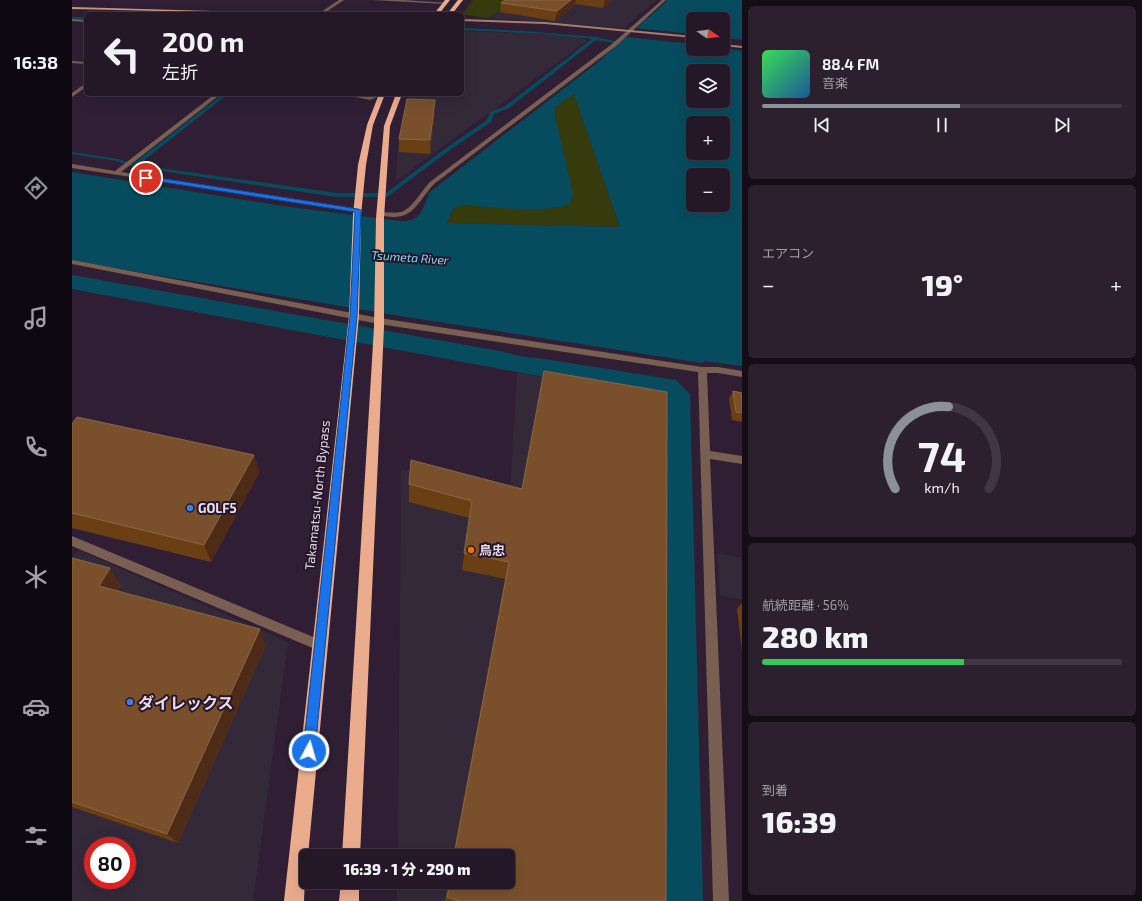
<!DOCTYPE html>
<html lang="ja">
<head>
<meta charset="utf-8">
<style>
	body { margin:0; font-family:"Exo 2","Noto Sans JP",sans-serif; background:#2c202f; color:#f1f3f6; height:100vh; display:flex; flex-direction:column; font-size:15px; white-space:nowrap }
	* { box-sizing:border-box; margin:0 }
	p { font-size:13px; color:#a39fa7 }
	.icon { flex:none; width:22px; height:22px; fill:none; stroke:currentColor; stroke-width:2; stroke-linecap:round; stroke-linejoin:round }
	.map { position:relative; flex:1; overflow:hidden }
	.side { display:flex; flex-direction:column; gap:6px; padding:6px; background:#140d15; width:400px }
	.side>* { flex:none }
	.hud { position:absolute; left:12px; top:12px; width:380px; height:84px; border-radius:6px; box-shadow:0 4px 16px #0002,0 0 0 1px #413644; background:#241727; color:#f1f3f6; overflow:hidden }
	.needle { width:26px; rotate:103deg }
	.buttons { position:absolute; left:614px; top:12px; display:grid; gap:8px }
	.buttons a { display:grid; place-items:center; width:44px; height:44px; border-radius:6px; background:#241727; box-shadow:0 4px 16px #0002,0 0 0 1px #413644; font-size:20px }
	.speed { position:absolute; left:12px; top:837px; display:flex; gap:8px; font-size:20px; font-weight:700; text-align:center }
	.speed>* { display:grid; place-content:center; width:52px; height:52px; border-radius:50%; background:#241727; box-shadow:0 4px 16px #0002,0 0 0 1px #413644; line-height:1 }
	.speed .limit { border:6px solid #d22; background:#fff; color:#111 }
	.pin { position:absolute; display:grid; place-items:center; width:34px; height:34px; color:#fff; margin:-17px; border:2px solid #fff; border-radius:50%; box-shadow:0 1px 4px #0007 }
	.me { position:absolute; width:44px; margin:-22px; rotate:6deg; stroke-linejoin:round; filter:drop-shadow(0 0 3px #0008) }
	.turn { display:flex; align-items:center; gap:14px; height:84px; padding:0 12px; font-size:18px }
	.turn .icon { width:52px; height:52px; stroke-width:2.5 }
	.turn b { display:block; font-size:28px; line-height:34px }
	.big { font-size:30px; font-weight:800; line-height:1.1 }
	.side .tile { flex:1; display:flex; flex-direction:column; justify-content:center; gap:6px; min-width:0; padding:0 14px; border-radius:6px; background:#2c202f }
	.side .dial { align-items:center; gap:0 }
	.dial svg { height:104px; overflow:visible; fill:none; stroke:#413644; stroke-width:7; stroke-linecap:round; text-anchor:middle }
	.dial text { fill:#f1f3f6; stroke:none }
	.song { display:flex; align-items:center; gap:12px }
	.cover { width:48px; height:48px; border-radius:6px; background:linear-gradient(135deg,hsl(130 70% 55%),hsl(210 70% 35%)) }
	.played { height:4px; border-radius:2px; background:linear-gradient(90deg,#8c9099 55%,#413644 55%) }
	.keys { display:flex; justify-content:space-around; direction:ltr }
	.heat { display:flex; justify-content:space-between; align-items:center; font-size:22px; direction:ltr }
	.charge { height:6px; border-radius:3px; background:linear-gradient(90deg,#34c759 56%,#413644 0) }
	.trip { position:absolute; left:227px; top:849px; width:216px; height:40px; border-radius:6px; background:#241727; box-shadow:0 4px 16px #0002,0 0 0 1px #413644; font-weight:800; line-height:40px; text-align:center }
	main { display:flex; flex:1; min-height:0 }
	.menu { display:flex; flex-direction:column; width:72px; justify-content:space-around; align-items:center; background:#0e0910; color:#a39fa7 }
	.menu .icon { width:28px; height:28px }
	.menu .current { color:#8c9099 }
	.menu b { font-size:18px; color:#f1f3f6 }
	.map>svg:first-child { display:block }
	.commercial { fill:#332938; fill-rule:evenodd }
	.green { fill:#353b0c }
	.water { fill:#064c5e; fill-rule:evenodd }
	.pier { fill:#301f34 }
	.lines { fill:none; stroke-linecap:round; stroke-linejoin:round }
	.stream { fill:#064c5e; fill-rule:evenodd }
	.street { fill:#785f52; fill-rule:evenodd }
	.secondary { fill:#a77e6a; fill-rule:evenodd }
	.primary { fill:#cb967d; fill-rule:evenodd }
	.highway { fill:#ebac8d; fill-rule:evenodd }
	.wall { fill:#6b3f14 }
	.shaded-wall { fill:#4e2b17 }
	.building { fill:#79502b; stroke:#8a6649 }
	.route { fill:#1a73e8; stroke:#114b97 }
	.shop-dot { fill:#3f7fe0; stroke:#261529; stroke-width:1.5 }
	.food-dot { fill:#e8710a; stroke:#261529; stroke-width:1.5 }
	.labels { text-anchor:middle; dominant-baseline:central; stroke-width:4; stroke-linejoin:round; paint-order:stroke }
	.far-water-label { font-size:12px; font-style:italic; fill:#84daf7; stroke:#261529 }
	.street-label { font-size:13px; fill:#e7dcea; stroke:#261529 }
	.poi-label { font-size:13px; font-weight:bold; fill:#e7dcea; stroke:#261529; text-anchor:start }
	.near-poi-label { font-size:16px; font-weight:bold; fill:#e7dcea; stroke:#261529; text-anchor:start }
</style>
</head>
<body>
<main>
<nav class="menu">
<b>16:38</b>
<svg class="icon current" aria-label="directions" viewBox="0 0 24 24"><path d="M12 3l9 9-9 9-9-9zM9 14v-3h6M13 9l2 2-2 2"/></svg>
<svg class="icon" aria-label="music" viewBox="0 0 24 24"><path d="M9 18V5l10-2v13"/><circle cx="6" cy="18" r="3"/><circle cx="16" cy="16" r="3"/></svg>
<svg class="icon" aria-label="phone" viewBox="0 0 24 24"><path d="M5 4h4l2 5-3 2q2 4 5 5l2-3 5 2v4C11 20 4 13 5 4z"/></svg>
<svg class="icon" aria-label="climate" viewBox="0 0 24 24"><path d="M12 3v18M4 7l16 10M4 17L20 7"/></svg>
<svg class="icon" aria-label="car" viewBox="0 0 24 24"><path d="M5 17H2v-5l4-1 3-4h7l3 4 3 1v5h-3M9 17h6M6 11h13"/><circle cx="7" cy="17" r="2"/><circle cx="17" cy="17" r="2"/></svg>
<svg class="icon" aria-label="filters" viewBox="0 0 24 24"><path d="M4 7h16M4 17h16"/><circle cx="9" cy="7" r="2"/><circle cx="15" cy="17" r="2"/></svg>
</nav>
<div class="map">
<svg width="670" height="901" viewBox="0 0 670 901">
	<rect width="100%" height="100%" fill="#301f34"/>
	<g class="commercial">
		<path d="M442,0H585L552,28L416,18Z"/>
		<path d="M390,31L476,34L510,38L515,41L324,181L325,158L328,133L336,102L342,94H390Z"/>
		<path d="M445,372L595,400L592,901H325V882H436V856H326L329,469L438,494Z"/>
		<path d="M6,550L216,642L181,901H0V558ZM21,846H55V880H21Z"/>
		<path d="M645,553L670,558V600L648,595Z"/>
	</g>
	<g class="green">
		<path d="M401,0H442L416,18L393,15L391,13Z"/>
		<path d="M502,93L548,227L375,223L381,209L391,205L460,209L483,116V107Z"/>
	</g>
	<g class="water">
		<path d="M596,0H670V366L633,361L630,363L328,316L0,261V172L211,206L328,221C351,222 350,208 358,192L526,62ZM621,19H651V49H621ZM621,71H651V101H621ZM502,94L548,227L375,223L381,209L391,205C421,207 471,214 498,204L501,194L483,116V107ZM621,123H651V153H621ZM621,175H651V205H621Z"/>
		<path d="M0,275L428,351L447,356L479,360L604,380L618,394L631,901H592L595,400L0,289Z"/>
	</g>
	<g class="pier">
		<path d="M564,28L621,34V44L554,37Z"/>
		<path d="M651,38L670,40V51L651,48Z"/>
	</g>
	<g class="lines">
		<g class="stream">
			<rect x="0" y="17" width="14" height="2"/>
			<path d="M390,28L452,31L524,37L556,44L554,45L524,40L437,108L422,114L419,122L378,150L315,197H265L62,167L45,161L0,154V152L46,159L61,164L151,94H156L66,165L265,193H314L374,148L415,120L418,112L433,106L520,39L472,34L390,30Z"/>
		</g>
		<g class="street">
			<path d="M267,0H272L251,14H246Z"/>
			<path d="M300,0H331L376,3L374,4Z"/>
			<path d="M590,0H594L544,46L362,184C343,205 341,223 307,215V213C314,211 322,214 329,212C340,209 350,190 358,182L540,44Z"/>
			<path d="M0,19L14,20V22L0,21Z"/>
			<path d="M0,61L14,62V64L0,63Z"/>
			<path d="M14,83V87L0,97V93Z"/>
			<path d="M143,94H149L49,172L286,209L288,210V212L0,168V164L43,171Z"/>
			<path d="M269,94L298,96L304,94H312L298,100Z"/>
			<path d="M0,260L307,318L630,367H646L670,371V377L646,373H635L638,451L670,456V464L638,459L657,901H641L626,372L307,324L0,264Z"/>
			<path d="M0,536L251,641L253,645L251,649L247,651L243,649L0,546Z"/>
		</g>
		<g class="secondary">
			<path d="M390,19L473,22L621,36V38L473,24L390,21Z"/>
			<path d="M651,44L670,46V48L651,46Z"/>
		</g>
		<path class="primary" d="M0,7L210,13L212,14L0,9Z"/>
		<g class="highway">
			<path d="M373,0H378L367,14H362Z"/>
			<path d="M386,0H391L380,14H375Z"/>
			<path d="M307,94H313L301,125L294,165L289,215L287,316L236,856H234L232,901H212L277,316L281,215L286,165L295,125Z"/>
			<path d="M324,94H330L318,126L312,218V327L288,856H270L302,327L304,218L312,126Z"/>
			<path d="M269,882H287V901H267Z"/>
		</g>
	</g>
	<g class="wall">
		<path d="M433,0H540L531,8L503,4L483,21L428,12L429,3Z"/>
		<path d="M363,112L358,154L327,152V139Z"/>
		<path d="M472,371L594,901H373L377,882H436V856H381L433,579L390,570L397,518L337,502V484L450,489Z"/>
		<path d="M661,391L670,393V422L660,420L657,399Z"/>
		<path d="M0,424L182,455L187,473L139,562L0,528Z"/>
		<path d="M0,558L49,585L46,591L194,645L106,843L0,807Z"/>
		<path d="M670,603V651L665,609Z"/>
	</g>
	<g class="shaded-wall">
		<path d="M499,0H504L503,4L483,21L485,11Z"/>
		<path d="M533,0H540L531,8Z"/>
		<path d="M363,100V112L358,154V140Z"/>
		<path d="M182,455L187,473L139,562L132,545Z"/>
		<path d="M38,568L49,585L38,602L27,586Z"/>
		<path d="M188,629L194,645L106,843L95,834Z"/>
	</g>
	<g class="building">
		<path d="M433,0H499L485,11L429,3Z"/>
		<path d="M335,99L363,100L358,140L327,139Z"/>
		<path d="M472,371L595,392L594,901H388L375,897L378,882H436V856H382L437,562L392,553L400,501L337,484L339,460L450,489Z"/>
		<path d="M661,391L670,393V413L664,412Z"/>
		<path d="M5,417L182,455L132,545L0,513V424Z"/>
		<path d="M0,558L38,568L27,586L188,629L95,834L0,802Z"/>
	</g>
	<path class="route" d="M74,176L286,209L289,210L285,316L243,751L241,755L237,757L232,755L231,751L278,316L283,212L72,179L71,178Z"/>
	<g class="shop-dot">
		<circle cx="118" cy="508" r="4"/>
		<circle cx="58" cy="702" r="4"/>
	</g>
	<circle class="food-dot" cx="399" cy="550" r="4"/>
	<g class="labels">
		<g class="far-water-label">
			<text transform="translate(338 257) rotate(4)">Tsumeta River</text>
		</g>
		<g class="street-label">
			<text transform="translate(245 495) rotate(-84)">Takamatsu-North Bypass</text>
		</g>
		<g class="poi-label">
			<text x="126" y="508">GOLF5</text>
			<text x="407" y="550">鳥忠</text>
		</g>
		<g class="near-poi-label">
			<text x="66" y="702">ダイレックス</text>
		</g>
	</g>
</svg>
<div class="buttons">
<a><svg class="needle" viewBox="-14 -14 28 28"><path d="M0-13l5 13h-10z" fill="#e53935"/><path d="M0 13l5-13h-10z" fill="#a39fa7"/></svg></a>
<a><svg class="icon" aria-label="layers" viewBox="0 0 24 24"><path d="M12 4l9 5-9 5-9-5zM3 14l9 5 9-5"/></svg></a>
<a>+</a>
<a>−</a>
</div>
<div class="speed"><div class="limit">80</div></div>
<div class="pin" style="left:74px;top:178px;background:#d93025"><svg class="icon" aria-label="arrive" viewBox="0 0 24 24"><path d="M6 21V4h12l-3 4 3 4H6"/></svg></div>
<svg class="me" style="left:237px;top:751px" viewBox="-20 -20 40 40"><circle r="17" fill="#1a73e8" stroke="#fff" stroke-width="3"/><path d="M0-11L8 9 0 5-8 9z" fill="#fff"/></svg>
<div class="trip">16:39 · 1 分 · 290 m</div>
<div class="hud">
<div class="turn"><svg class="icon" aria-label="left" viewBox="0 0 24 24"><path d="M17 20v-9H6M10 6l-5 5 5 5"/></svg><div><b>200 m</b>左折</div></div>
</div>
</div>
<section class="side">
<div class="tile">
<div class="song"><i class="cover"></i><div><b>88.4 FM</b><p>音楽</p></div></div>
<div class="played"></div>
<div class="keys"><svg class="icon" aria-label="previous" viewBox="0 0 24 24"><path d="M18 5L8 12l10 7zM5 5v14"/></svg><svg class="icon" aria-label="pause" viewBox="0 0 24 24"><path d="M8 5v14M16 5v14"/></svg><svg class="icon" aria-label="next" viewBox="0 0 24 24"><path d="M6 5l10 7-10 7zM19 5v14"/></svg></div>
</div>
<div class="tile"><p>エアコン</p>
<div class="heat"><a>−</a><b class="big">19°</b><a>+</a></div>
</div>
<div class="tile dial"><svg viewBox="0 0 100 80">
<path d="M14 69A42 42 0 1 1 86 69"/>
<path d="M14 69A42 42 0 0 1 55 6" stroke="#8c9099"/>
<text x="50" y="56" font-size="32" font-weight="700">74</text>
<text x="50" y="72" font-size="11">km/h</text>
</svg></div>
<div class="tile"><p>航続距離 · 56%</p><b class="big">280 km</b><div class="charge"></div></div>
<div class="tile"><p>到着</p><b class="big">16:39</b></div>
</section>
</main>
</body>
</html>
